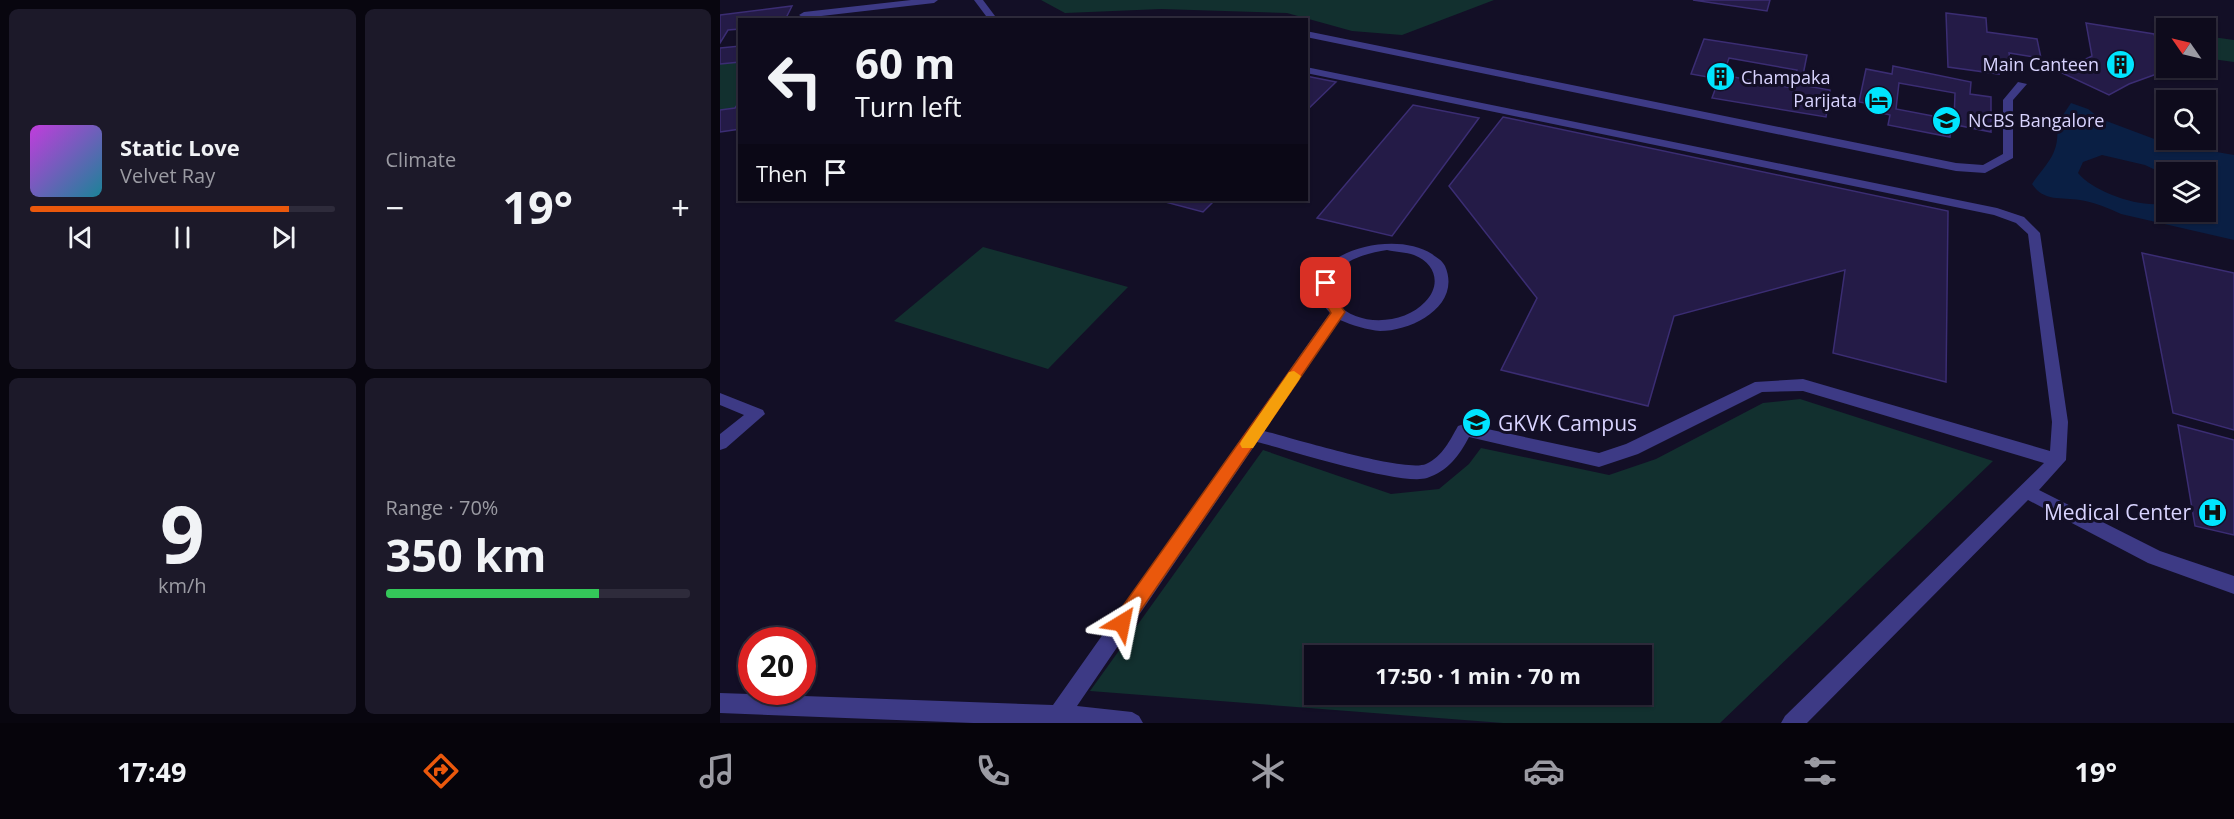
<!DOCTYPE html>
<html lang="en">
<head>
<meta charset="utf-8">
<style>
	body { margin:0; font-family:"Open Sans",sans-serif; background:#1c1929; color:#f1f3f6; height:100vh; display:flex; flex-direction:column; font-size:22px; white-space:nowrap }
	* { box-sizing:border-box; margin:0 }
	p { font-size:20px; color:#9b9ba3 }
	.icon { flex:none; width:33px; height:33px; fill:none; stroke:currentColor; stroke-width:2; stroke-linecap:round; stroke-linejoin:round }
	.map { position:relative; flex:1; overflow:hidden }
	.details { display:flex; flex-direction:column; gap:9px; padding:9px; background:#08060f; width:720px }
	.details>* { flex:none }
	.hud { position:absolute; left:18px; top:18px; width:570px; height:183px; border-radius:0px; box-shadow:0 2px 4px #0004,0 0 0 2px #2e2b3b; background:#0e0b1c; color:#f1f3f6; overflow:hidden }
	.needle { width:39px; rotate:304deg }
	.controls { position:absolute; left:1436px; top:18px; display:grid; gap:12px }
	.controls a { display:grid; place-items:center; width:60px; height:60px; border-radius:0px; background:#0e0b1c; box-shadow:0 2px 4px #0004,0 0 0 2px #2e2b3b; font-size:30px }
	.speed { position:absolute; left:18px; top:627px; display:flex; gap:12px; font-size:30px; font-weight:700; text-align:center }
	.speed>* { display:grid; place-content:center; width:78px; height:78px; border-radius:50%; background:#0e0b1c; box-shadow:0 2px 4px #0004,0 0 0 2px #2e2b3b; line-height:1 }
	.speed .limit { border:9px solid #d22; background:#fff; color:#111 }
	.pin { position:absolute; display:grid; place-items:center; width:51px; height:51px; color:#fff; margin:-26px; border-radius:12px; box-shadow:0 3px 9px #0006 }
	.me { position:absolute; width:66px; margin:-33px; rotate:35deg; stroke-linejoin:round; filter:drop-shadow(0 0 4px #0008) }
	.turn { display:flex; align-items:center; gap:21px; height:126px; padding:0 18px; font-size:27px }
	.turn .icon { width:78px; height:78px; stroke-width:2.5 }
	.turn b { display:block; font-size:42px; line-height:51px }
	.then { display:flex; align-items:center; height:57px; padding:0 18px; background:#0003; gap:12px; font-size:22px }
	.big { font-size:45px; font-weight:700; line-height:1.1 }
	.details .tile { flex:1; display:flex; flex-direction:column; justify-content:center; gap:9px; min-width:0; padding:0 21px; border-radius:9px; background:#1c1929 }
	.details .dial { align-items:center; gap:0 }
	.dial b { font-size:78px; line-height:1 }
	.song { display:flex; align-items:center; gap:18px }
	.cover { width:72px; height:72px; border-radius:9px; background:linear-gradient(135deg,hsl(290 70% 55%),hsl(190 70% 35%)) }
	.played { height:6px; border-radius:3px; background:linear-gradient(90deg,#ea580c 85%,#2e2b3b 85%) }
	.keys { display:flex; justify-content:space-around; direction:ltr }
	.heat { display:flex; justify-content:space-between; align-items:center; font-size:33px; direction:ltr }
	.charge { height:9px; border-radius:4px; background:linear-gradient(90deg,#34c759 70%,#2e2b3b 0) }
	.details .tiles { flex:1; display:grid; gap:9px; grid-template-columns:repeat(2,1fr) }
	.trip { position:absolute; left:584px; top:645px; width:348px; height:60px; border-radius:0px; background:#0e0b1c; box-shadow:0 2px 4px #0004,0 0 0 2px #2e2b3b; font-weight:700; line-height:60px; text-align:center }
	.tabs { display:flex; height:96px; justify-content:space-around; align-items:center; background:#06040b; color:#9b9ba3 }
	.tabs .icon { width:42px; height:42px }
	.tabs .on { color:#ea580c }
	.tabs b { font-size:27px; color:#f1f3f6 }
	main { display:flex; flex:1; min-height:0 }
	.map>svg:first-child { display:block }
	.green { fill:#12302f; fill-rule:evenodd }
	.water { fill:#0a1f44; fill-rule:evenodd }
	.building { fill:#241b47; stroke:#3b2d73; stroke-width:1.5; fill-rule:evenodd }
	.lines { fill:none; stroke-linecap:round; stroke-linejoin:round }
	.service { fill:#3d3a85; fill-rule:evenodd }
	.route { fill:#ea580c; stroke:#983908; stroke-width:1.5 }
	.slow { fill:#f59e0b }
	.labels { text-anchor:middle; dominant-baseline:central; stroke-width:6; stroke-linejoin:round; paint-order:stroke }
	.far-poi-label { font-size:18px; fill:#d9d4ff; stroke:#130f26; text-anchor:end }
	.poi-label { font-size:21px; fill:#d9d4ff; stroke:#130f26; text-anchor:start }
</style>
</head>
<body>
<main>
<section class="details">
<div class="tiles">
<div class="tile">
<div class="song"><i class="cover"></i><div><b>Static Love</b><p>Velvet Ray</p></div></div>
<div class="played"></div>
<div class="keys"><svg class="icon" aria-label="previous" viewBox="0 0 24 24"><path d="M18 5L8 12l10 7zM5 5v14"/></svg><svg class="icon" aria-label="pause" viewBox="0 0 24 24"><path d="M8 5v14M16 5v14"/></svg><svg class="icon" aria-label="next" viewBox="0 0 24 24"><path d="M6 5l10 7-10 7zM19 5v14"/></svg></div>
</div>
<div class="tile"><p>Climate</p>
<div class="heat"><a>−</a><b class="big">19°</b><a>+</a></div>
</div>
<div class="tile dial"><b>9</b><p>km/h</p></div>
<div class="tile"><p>Range · 70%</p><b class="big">350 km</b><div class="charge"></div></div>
</div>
</section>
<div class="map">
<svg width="1514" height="723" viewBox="0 0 1514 723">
	<rect width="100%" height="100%" fill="#130f26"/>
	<g class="green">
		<path d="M321,0H774L682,35L632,31L567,13L441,9L345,13Z"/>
		<path d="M1485,36L1514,40V62L1492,59L1485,47Z"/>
		<path d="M19,62V101L15,108L0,110V64Z"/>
		<path d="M263,247L408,287L328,369L174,321Z"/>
		<path d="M1080,399L1273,461L1000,723H783L370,691L543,450L671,494L719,489L749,464L761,448L889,475L936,459L1043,403ZM594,656H921V694H594Z"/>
	</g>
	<path class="water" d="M1351,103L1368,109L1381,119L1461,149L1485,150L1514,155V240L1401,214C1388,208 1374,202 1360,200C1341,197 1324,202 1312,184C1328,161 1340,154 1337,124ZM1382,155L1425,165L1446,175V172H1485V212H1446V203C1422,209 1373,192 1358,173L1363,162Z"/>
	<g class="building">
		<path d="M973,0H1050L1047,11Z"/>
		<path d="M72,6L65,20H20V29L8,30L0,43V15Z"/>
		<path d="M1226,13L1266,18L1267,32L1317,39L1321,58L1289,53L1291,67L1277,65L1279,74L1228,67Z"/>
		<path d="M1366,23L1434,34L1445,71L1409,84L1389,95L1340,72L1372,56Z"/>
		<path d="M984,39L1087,55L1081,85L1110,90L1106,117L992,98L999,79L971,74ZM1009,58L1077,70L1072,88L1003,75Z"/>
		<path d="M20,46V62L0,64V48Z"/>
		<path d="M1173,66L1251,82L1250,94L1271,97V132L1231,124L1230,137L1168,125L1170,115L1154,111L1156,105L1139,102L1146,69L1172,74ZM1179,83L1235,93L1234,120L1176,109Z"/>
		<path d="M586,76L616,82L586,111Z"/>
		<path d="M20,101V129L0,132V110L15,108Z"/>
		<path d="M693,105L759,118L672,236L597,218Z"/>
		<path d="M783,117L1228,211L1226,382L1113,353L1125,270L954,316L928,406L781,370L817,298L729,186Z"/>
		<path d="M438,200H495L483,212Z"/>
		<path d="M1422,253L1514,273V430L1453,413Z"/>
		<path d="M1458,425L1514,440V535L1475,526Z"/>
	</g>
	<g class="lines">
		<g class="service">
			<path d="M191,0H218L214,3L84,18L79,15L84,12Z"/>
			<path d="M254,0H263L278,20H269Z"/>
			<path d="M518,17L522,18L523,20H514Z"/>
			<path d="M586,31L1236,163L1263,165L1283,154V100L1298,82L1307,84L1293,100V158L1265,173L1236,171L586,37Z"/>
			<path d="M586,67L1277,208L1304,217L1320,233L1348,422L1346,460L1319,490L1440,551L1514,576V594L1428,563L1308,500L1087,723H1061L1065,716L1324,463L1083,391L1042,392L918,454L879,467L749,437C739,456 728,471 707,478C681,486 569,450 537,442L357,706L412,712L419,716L423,723H253L0,713V693L333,705L610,313C562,261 668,225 712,254C717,258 722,260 725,266C742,305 693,331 660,331C648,330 631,325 620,320L544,431C572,438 685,473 706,464C723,456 730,440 738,426L744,424L879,453L906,444L1035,382L1083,379L1330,451L1332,422L1308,234L1296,223L1274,215L586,73ZM667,250C676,252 686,252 694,255C717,264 721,286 705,302C685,324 638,328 617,303C613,297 612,292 613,285C614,261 647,253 667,250Z"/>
			<path d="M0,393L43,410L45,414L6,448L0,450V434L24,415L0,405Z"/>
		</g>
	</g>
	<path class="route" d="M606,278L612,283V294L625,312L623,315L408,629L402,632L395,629L393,623L395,617L611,313L600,294V283Z"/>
	<path class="slow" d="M574,371L581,376L579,380L533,448H522L520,444L522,440L569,372Z"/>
	<defs>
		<symbol id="building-disc" viewBox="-11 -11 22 22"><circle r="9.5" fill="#00e5ff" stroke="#130f26"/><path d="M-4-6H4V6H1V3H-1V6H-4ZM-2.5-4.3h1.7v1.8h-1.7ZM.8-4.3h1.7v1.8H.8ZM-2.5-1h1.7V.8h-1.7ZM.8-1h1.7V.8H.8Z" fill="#111"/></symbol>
		<symbol id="hotel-disc" viewBox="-11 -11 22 22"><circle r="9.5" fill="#00e5ff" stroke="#130f26"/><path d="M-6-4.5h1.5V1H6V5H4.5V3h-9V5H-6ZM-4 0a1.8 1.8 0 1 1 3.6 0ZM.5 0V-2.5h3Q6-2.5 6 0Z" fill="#111"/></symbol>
		<symbol id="university-disc" viewBox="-11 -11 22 22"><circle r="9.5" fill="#00e5ff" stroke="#130f26"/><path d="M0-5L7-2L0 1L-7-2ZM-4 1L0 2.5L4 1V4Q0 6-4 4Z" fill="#111"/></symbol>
		<symbol id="hospital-disc" viewBox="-11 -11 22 22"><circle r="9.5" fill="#00e5ff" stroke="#130f26"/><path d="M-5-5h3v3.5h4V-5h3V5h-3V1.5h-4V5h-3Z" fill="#111"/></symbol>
	</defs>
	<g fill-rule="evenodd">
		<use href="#building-disc" x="1384" y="48" width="33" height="33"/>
		<use href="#building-disc" x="984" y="60" width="33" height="33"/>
		<use href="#hotel-disc" x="1142" y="84" width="33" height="33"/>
		<use href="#university-disc" x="1210" y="104" width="33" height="33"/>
		<use href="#university-disc" x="740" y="406" width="33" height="33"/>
		<use href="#hospital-disc" x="1476" y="496" width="33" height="33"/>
	</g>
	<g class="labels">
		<g class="far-poi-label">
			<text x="1379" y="64">Main Canteen</text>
			<text x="1021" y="77" text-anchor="start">Champaka</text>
			<text x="1137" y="100">Parijata</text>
			<text x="1248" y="120" text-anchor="start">NCBS Bangalore</text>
		</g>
		<g class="poi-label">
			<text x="778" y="423">GKVK Campus</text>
			<text x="1471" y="512" text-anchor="end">Medical Center</text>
		</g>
	</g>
</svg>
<div class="controls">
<a><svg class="needle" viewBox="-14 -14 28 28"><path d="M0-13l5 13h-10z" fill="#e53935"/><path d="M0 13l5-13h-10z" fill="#9b9ba3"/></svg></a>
<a><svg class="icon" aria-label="search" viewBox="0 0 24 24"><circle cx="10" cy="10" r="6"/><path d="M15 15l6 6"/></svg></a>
<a><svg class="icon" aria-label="layers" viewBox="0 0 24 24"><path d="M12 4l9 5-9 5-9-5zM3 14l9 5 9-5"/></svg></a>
</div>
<div class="speed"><div class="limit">20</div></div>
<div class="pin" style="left:606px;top:283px;background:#d93025"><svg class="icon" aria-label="arrive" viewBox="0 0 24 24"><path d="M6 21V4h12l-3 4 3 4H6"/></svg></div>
<svg class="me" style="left:402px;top:623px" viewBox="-20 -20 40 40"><path d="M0-17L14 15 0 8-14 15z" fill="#ea580c" stroke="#fff" stroke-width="4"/></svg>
<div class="trip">17:50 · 1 min · 70 m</div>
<div class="hud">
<div class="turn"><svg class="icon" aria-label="left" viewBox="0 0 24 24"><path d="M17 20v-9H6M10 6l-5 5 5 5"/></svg><div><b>60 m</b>Turn left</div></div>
<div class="then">Then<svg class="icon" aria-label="arrive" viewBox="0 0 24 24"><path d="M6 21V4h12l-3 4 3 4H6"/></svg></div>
</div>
</div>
</main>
<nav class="tabs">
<b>17:49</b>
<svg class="icon on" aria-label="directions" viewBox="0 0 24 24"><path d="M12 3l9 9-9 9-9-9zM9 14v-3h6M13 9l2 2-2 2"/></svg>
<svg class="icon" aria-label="music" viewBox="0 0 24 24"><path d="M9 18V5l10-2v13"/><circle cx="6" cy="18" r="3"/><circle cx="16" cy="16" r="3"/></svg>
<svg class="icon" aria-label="phone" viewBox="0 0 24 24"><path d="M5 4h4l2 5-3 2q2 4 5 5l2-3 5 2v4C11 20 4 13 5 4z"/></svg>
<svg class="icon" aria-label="climate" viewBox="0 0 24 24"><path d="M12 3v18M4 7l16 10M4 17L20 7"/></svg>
<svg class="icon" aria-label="car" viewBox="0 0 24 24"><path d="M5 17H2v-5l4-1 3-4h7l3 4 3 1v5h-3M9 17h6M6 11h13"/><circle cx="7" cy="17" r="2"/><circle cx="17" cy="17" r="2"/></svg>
<svg class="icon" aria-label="filters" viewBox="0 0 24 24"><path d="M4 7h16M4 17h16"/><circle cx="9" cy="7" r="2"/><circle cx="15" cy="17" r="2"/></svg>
<b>19°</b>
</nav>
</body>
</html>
